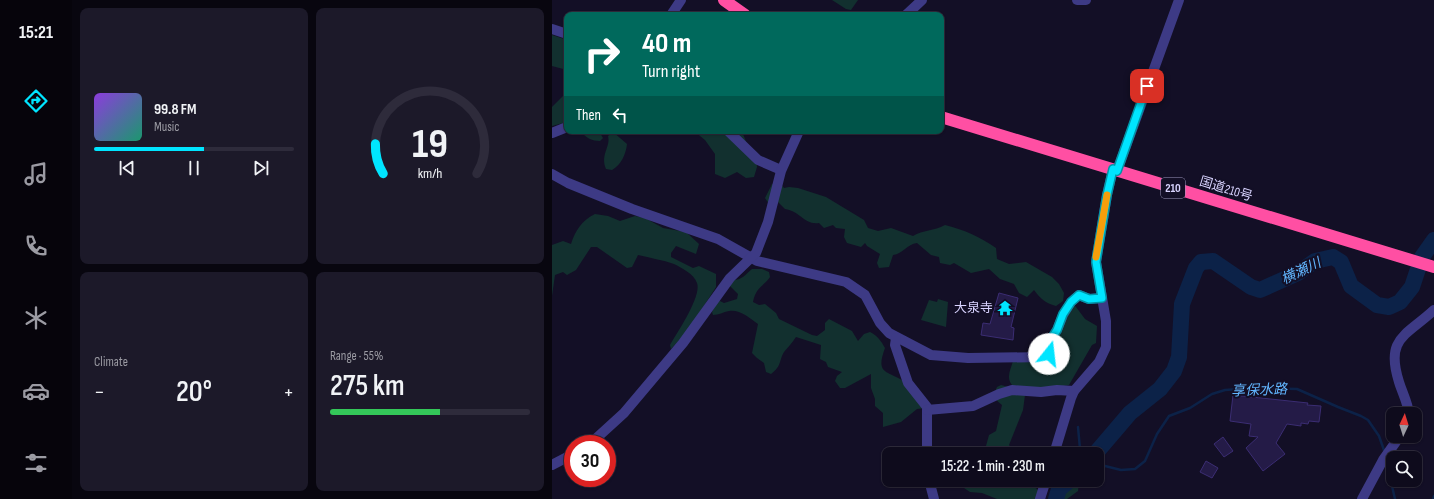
<!DOCTYPE html>
<html lang="en">
<head>
<meta charset="utf-8">
<style>
	body { margin:0; font-family:"Sofia Sans Condensed","Noto Sans JP",sans-serif; background:#1c1929; color:#f1f3f6; height:100vh; display:flex; flex-direction:column; font-size:15px; white-space:nowrap }
	* { box-sizing:border-box; margin:0 }
	p { font-size:13px; color:#9b9ba3 }
	.icon { flex:none; width:22px; height:22px; fill:none; stroke:currentColor; stroke-width:2; stroke-linecap:round; stroke-linejoin:round }
	.map { position:relative; flex:1; overflow:hidden }
	.side { display:flex; flex-direction:column; gap:8px; padding:8px; background:#08060f; width:480px }
	.side>* { flex:none }
	.hud { position:absolute; left:12px; top:12px; width:380px; height:122px; border-radius:8px; box-shadow:0 1px 3px #0004,0 0 0 1px #2e2b3b; background:#00695c; color:#fff; overflow:hidden }
	.needle { width:26px; rotate:4deg }
	.controls { position:absolute; left:834px; top:407px; display:grid; gap:8px }
	.controls a { display:grid; place-items:center; width:36px; height:36px; border-radius:8px; background:#0e0b1c; box-shadow:0 1px 3px #0004,0 0 0 1px #2e2b3b; font-size:20px }
	.speed { position:absolute; left:12px; top:435px; display:flex; gap:8px; font-size:20px; font-weight:700; text-align:center }
	.speed>* { display:grid; place-content:center; width:52px; height:52px; border-radius:50%; background:#0e0b1c; box-shadow:0 1px 3px #0004,0 0 0 1px #2e2b3b; line-height:1 }
	.speed .limit { border:6px solid #d22; background:#fff; color:#111 }
	.pin { position:absolute; display:grid; place-items:center; width:34px; height:34px; color:#fff; margin:-17px; border-radius:8px; box-shadow:0 2px 6px #0006 }
	.me { position:absolute; width:44px; margin:-22px; rotate:16deg; stroke-linejoin:round; filter:drop-shadow(0 0 3px #0008) }
	.turn { display:flex; align-items:center; gap:14px; height:84px; padding:0 12px; font-size:18px }
	.turn .icon { width:52px; height:52px; stroke-width:2.5 }
	.turn b { display:block; font-size:28px; line-height:34px }
	.then { display:flex; align-items:center; height:38px; padding:0 12px; background:#0003; gap:8px; font-size:15px }
	.big { font-size:30px; font-weight:600; line-height:1.1 }
	.side .tile { flex:1; display:flex; flex-direction:column; justify-content:center; gap:6px; min-width:0; padding:0 14px; border-radius:8px; background:#1c1929 }
	.side .dial { align-items:center; gap:0 }
	.dial svg { height:104px; overflow:visible; fill:none; stroke:#2e2b3b; stroke-width:7; stroke-linecap:round; text-anchor:middle }
	.dial text { fill:#f1f3f6; stroke:none }
	.song { display:flex; align-items:center; gap:12px }
	.cover { width:48px; height:48px; border-radius:6px; background:linear-gradient(135deg,hsl(270 70% 55%),hsl(160 70% 35%)) }
	.played { height:4px; border-radius:2px; background:linear-gradient(90deg,#00e5ff 55%,#2e2b3b 55%) }
	.keys { display:flex; justify-content:space-around; direction:ltr }
	.heat { display:flex; justify-content:space-between; align-items:center; font-size:22px; direction:ltr }
	.charge { height:6px; border-radius:3px; background:linear-gradient(90deg,#34c759 55%,#2e2b3b 0) }
	.side .tiles { flex:1; display:grid; gap:8px; grid-template-columns:repeat(2,1fr) }
	.trip { position:absolute; left:330px; top:447px; width:222px; height:40px; border-radius:8px; background:#0e0b1c; box-shadow:0 1px 3px #0004,0 0 0 1px #2e2b3b; font-weight:600; line-height:40px; text-align:center }
	main { display:flex; flex:1; min-height:0 }
	.tabs { display:flex; flex-direction:column; width:72px; justify-content:space-around; align-items:center; background:#06040b; color:#9b9ba3 }
	.tabs .icon { width:28px; height:28px }
	.tabs .selected { color:#00e5ff }
	.tabs b { font-size:18px; color:#f1f3f6 }
	.map>svg:first-child { display:block }
	.green { fill:#12302f }
	.lines { fill:none; stroke-linecap:round; stroke-linejoin:round }
	.stream { stroke:#0c2248; stroke-width:2.5 }
	.river { stroke:#0c2248; stroke-width:16 }
	.building { fill:#241b47; stroke:#3b2d73 }
	.minor { stroke:#3d3a85; stroke-width:10 }
	.highway { stroke:#ff4fa3; stroke-width:12 }
	.route-casing { stroke:#0095a6; stroke-width:10 }
	.route { stroke:#00e5ff; stroke-width:7 }
	.slow { stroke:#f59e0b; stroke-width:7 }
	.labels { text-anchor:middle; dominant-baseline:central; stroke-width:4; stroke-linejoin:round; paint-order:stroke }
	.shield { fill:#130f26; stroke:#9e99be; stroke-width:1 }
	.shield-label { font-size:12px; font-weight:bold; fill:#d9d4ff }
	.street-label { font-size:13px; fill:#d9d4ff; stroke:#130f26 }
	.poi-label { font-size:13px; fill:#d9d4ff; stroke:#130f26; text-anchor:end }
	.water-label { font-size:14px; font-style:italic; fill:#62b6ff; stroke:#130f26 }
</style>
</head>
<body>
<main>
<nav class="tabs">
<b>15:21</b>
<svg class="icon selected" aria-label="directions" viewBox="0 0 24 24"><path d="M12 3l9 9-9 9-9-9zM9 14v-3h6M13 9l2 2-2 2"/></svg>
<svg class="icon" aria-label="music" viewBox="0 0 24 24"><path d="M9 18V5l10-2v13"/><circle cx="6" cy="18" r="3"/><circle cx="16" cy="16" r="3"/></svg>
<svg class="icon" aria-label="phone" viewBox="0 0 24 24"><path d="M5 4h4l2 5-3 2q2 4 5 5l2-3 5 2v4C11 20 4 13 5 4z"/></svg>
<svg class="icon" aria-label="climate" viewBox="0 0 24 24"><path d="M12 3v18M4 7l16 10M4 17L20 7"/></svg>
<svg class="icon" aria-label="car" viewBox="0 0 24 24"><path d="M5 17H2v-5l4-1 3-4h7l3 4 3 1v5h-3M9 17h6M6 11h13"/><circle cx="7" cy="17" r="2"/><circle cx="17" cy="17" r="2"/></svg>
<svg class="icon" aria-label="filters" viewBox="0 0 24 24"><path d="M4 7h16M4 17h16"/><circle cx="9" cy="7" r="2"/><circle cx="15" cy="17" r="2"/></svg>
</nav>
<section class="side">
<div class="tiles">
<div class="tile">
<div class="song"><i class="cover"></i><div><b>99.8 FM</b><p>Music</p></div></div>
<div class="played"></div>
<div class="keys"><svg class="icon" aria-label="previous" viewBox="0 0 24 24"><path d="M18 5L8 12l10 7zM5 5v14"/></svg><svg class="icon" aria-label="pause" viewBox="0 0 24 24"><path d="M8 5v14M16 5v14"/></svg><svg class="icon" aria-label="next" viewBox="0 0 24 24"><path d="M6 5l10 7-10 7zM19 5v14"/></svg></div>
</div>
<div class="tile dial"><svg viewBox="0 0 100 80">
<path d="M14 69A42 42 0 1 1 86 69"/>
<path d="M14 69A42 42 0 0 1 8 46" stroke="#00e5ff"/>
<text x="50" y="56" font-size="32" font-weight="700">19</text>
<text x="50" y="72" font-size="11">km/h</text>
</svg></div>
<div class="tile"><p>Climate</p>
<div class="heat"><a>−</a><b class="big">20°</b><a>+</a></div>
</div>
<div class="tile"><p>Range · 55%</p><b class="big">275 km</b><div class="charge"></div></div>
</div>
</section>
<div class="map">
<svg width="882" height="499" viewBox="0 0 882 499">
	<rect width="100%" height="100%" fill="#130f26"/>
	<g class="green">
		<path d="M280,0H306L299,10L294,9Z"/>
		<path d="M0,35L15,40V70L0,66Z"/>
		<path d="M15,92V122L0,126V107Z"/>
		<path d="M29,131H49L48,133L51,138L48,141C41,141 33,138 29,131Z"/>
		<path d="M142,131H186L191,134L195,144L204,154L205,167L202,177L194,178L185,172L173,178L163,174V154L153,140Z"/>
		<path d="M61,132L75,144C74,154 69,165 60,170L54,169C48,154 59,147 56,136Z"/>
		<path d="M228,183L232,188L237,187L246,188L274,197L312,220L316,228L326,231L339,228L361,236C371,230 382,231 393,225C413,230 428,237 444,248L445,259L457,264L474,262L500,277L507,284L512,293L511,301L504,306C493,303 489,299 482,290L475,297L467,293L462,284L448,279L437,269L419,273L402,263L398,265L388,263L387,257L379,255L365,243C355,244 351,254 341,255L337,267L327,268L325,263L328,254L315,246L313,243L309,247L295,243L292,237L293,229L284,228L281,225L272,228L267,223C252,225 248,211 233,209L225,201L217,204L213,198L220,184Z"/>
		<path d="M43,214L56,216L68,221L83,216L93,218L111,228L134,232L147,244L144,254L124,246L119,253V257L141,268L147,266L164,274V287L135,332L119,349L118,345C125,333 150,296 145,283C142,274 130,268 122,264C111,260 98,258 86,255L80,267L75,268L45,247H39L24,270L15,275L11,272L3,275L0,296V245L11,241L19,244C23,231 30,220 43,214Z"/>
		<path d="M200,269H210L217,272L218,277C211,287 204,287 201,302L207,305L213,304L224,313L227,319L260,335L265,336L273,330V323L277,319L300,331L306,341L312,334L318,332C326,336 329,341 333,348C323,375 335,370 353,382C361,387 367,400 373,408L365,409L349,422L331,427V413L323,406V399L319,388V374L293,388H288L283,381L285,376L290,372L276,367L274,362L268,359L269,345L244,337C240,343 236,347 232,352C227,360 230,366 219,374L214,372L212,363L205,358L200,353L206,324C198,318 187,309 177,311C171,312 167,315 161,315L160,312L166,300L172,303L185,299L186,294L175,283L179,280C189,281 193,275 200,269Z"/>
		<path d="M386,299L396,302L394,327L369,320L377,300L385,302Z"/>
		<path d="M521,303L533,319L545,326L544,343L540,345L517,385L493,389L461,386C453,378 459,369 461,361L493,359Z"/>
		<path d="M449,385L464,389L473,395L471,410L457,445L464,454H424L434,446L437,435L444,431L450,405C442,399 441,396 445,387Z"/>
		<path d="M410,480H457L469,487L478,483L486,490L485,499H445L430,493L418,492L412,488Z"/>
		<path d="M521,480L527,481L526,491L515,499H506L514,486Z"/>
	</g>
	<g class="lines">
		<g class="stream">
			<path d="M526,427L528,449L531,454"/>
			<path d="M834,460L843,499"/>
			<path d="M545,464L569,470L583,469L593,461L605,434L617,416L638,408L660,394L673,390L702,388L745,389L786,407L809,416L816,420L827,436L833,453"/>
			<path d="M881,499L882,496"/>
		</g>
		<g class="river">
			<path d="M543,454L578,413L608,389L622,371L627,357L630,304L644,268L649,262L661,261L699,287L708,290L746,273L763,261L781,257L789,262L799,286L825,305L837,307L848,302L860,287L870,257L882,240"/>
			<path d="M504,499L507,489L518,480"/>
		</g>
	</g>
	<g class="building">
		<path d="M447,293L466,298L459,327L462,328L461,340L429,335L431,323L438,324Z"/>
		<path d="M681,395L756,403L755,405L769,406L767,422L757,421L756,424L749,423V426L735,424L724,443L733,454L711,471L694,448L706,437L697,436L699,424L678,421Z"/>
		<path d="M671,437L681,451L672,457L662,444Z"/>
		<path d="M654,461L666,468L660,478L648,472Z"/>
	</g>
	<g class="lines">
		<g class="minor">
			<path d="M525,0H534"/>
			<path d="M119,15L129,0"/>
			<path d="M354,15L370,0"/>
			<path d="M0,29L15,34"/>
			<path d="M176,131L206,160L229,170"/>
			<path d="M0,133L15,127"/>
			<path d="M565,171L627,0"/>
			<path d="M0,174L16,183L80,209L166,239L205,261L294,282L313,295L328,323L337,333L379,355L416,358L494,357L497,351L498,341L505,330L511,315L519,302L527,295L537,299L550,298"/>
			<path d="M344,338L343,345L356,383L375,407V454"/>
			<path d="M375,410L421,406L447,394L460,390L489,392L505,390L522,391"/>
			<path d="M857,414C856,403 850,392 847,382C833,338 854,336 882,310"/>
			<path d="M38,444L72,413L131,343L178,278L204,253L216,222L229,171L247,131"/>
			<path d="M502,454L519,398L522,391L547,362L554,347V321L544,262L555,195L561,169"/>
			<path d="M0,465L21,454"/>
			<path d="M377,480L382,499"/>
			<path d="M488,499L494,480"/>
			<path d="M810,499L831,460L848,436"/>
		</g>
		<g class="highway">
			<path d="M172,0L193,15"/>
			<path d="M389,117L882,267"/>
		</g>
	</g>
	<g class="lines">
		<defs>
			<path id="route" d="M497,354L498,341L505,330L511,314L519,302L527,295L537,299L550,298L544,262L555,195L561,169L565,171L595,86"/>
		</defs>
		<use href="#route" class="route-casing"/>
		<use href="#route" class="route"/>
		<path class="slow" d="M544,257L555,195"/>
	</g>
	<defs>
		<symbol id="temple-bare" viewBox="-9 -9 18 18"><path d="M0-6L5-2H3V0L6.5 2.5H4V6H1.5V3h-3V6H-4V2.5H-6.5L-3 0V-2H-5Z" fill="#00e5ff" stroke="#130f26" stroke-width="2.5" paint-order="stroke"/></symbol>
	</defs>
	<g fill-rule="evenodd">
		<use href="#temple-bare" x="442" y="297" width="22" height="22"/>
	</g>
	<g class="labels">
		<rect class="shield" x="609" y="178" width="24" height="20" rx="3"/>
		<g class="shield-label">
			<text x="621" y="188">210</text>
		</g>
		<g class="street-label">
			<text transform="translate(674 189) rotate(17)">国道210号</text>
		</g>
		<g class="poi-label">
			<text x="441" y="308">大泉寺</text>
		</g>
		<g class="water-label">
			<text transform="translate(749 271) rotate(-26)">横瀬川</text>
			<text transform="translate(707 390) rotate(-2)">享保水路</text>
		</g>
	</g>
</svg>
<div class="controls">
<a><svg class="needle" viewBox="-14 -14 28 28"><path d="M0-13l5 13h-10z" fill="#e53935"/><path d="M0 13l5-13h-10z" fill="#9b9ba3"/></svg></a>
<a><svg class="icon" aria-label="search" viewBox="0 0 24 24"><circle cx="10" cy="10" r="6"/><path d="M15 15l6 6"/></svg></a>
</div>
<div class="speed"><div class="limit">30</div></div>
<div class="pin" style="left:595px;top:86px;background:#d93025"><svg class="icon" aria-label="arrive" viewBox="0 0 24 24"><path d="M6 21V4h12l-3 4 3 4H6"/></svg></div>
<svg class="me" style="left:497px;top:354px" viewBox="-20 -20 40 40"><circle r="19" fill="#fff"/><path d="M0-13L10 11 0 6-10 11z" fill="#00e5ff"/></svg>
<div class="trip">15:22 · 1 min · 230 m</div>
<div class="hud">
<div class="turn"><svg class="icon" aria-label="right" viewBox="0 0 24 24"><path d="M7 20v-9h11M14 6l5 5-5 5"/></svg><div><b>40 m</b>Turn right</div></div>
<div class="then">Then<svg class="icon" aria-label="left" viewBox="0 0 24 24"><path d="M17 20v-9H6M10 6l-5 5 5 5"/></svg></div>
</div>
</div>
</main>
</body>
</html>
